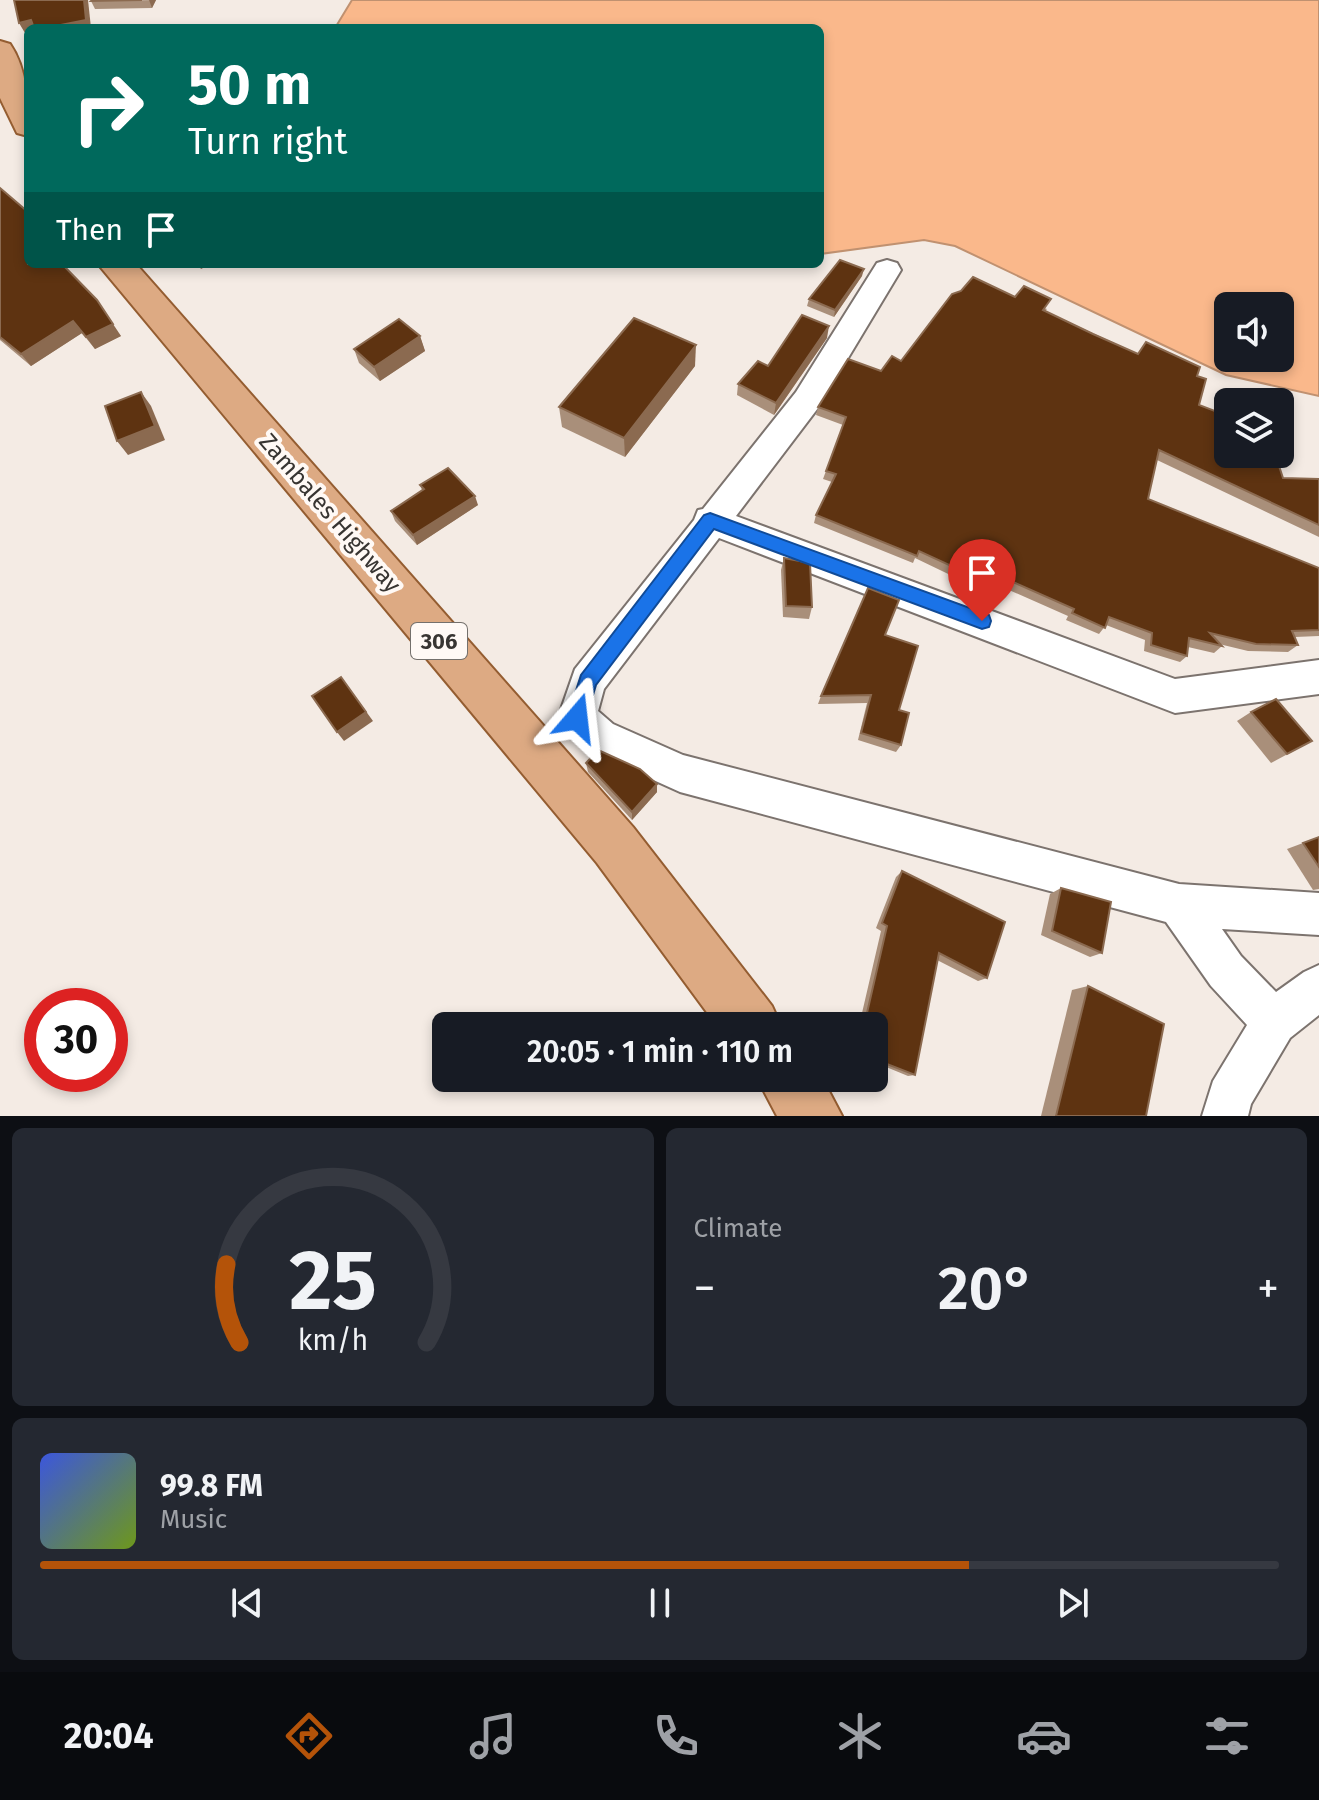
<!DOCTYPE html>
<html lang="en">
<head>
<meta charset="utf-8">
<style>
	body { margin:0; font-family:"Fira Sans",sans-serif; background:#242831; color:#f1f3f6; height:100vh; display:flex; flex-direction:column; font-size:30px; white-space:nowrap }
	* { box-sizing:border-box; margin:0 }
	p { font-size:26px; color:#9ea1a6 }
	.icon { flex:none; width:44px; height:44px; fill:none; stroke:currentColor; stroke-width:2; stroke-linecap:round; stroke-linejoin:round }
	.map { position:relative; height:1116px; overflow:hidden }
	.side { display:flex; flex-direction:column; gap:12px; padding:12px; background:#0d0f14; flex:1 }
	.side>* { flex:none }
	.guide { position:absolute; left:24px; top:24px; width:800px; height:244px; border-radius:12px; box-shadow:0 4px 12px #0003; background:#00695c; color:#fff; overflow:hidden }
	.buttons { position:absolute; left:1214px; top:292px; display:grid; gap:16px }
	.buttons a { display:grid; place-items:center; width:80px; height:80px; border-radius:12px; background:#171b24; box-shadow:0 4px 12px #0003; font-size:40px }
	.speed { position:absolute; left:24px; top:988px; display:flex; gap:16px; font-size:40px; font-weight:700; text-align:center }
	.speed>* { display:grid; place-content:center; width:104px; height:104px; border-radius:50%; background:#171b24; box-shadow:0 4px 12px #0003; line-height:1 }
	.speed .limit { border:12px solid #d22; background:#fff; color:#111 }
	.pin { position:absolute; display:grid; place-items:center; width:68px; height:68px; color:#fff; margin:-82px -34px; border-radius:50% 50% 50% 0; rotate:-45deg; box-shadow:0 0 8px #0007 }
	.pin .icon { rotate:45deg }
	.me { position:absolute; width:88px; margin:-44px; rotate:17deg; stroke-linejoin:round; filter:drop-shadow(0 0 6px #0008) }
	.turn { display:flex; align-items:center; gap:28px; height:168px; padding:0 32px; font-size:36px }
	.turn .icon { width:104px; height:104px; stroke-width:2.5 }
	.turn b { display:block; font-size:56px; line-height:68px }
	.then { display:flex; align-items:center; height:76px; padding:0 32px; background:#0003; gap:16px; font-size:30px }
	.big { font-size:60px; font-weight:600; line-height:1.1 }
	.side .card { flex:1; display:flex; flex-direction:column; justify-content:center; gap:12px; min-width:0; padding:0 28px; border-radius:12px; background:#242831 }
	.side .dial { align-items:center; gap:0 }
	.dial svg { height:208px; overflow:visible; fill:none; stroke:#363941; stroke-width:7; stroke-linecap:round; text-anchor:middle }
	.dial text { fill:#f1f3f6; stroke:none }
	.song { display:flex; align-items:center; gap:24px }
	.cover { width:96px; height:96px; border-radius:12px; background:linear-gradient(135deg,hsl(230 70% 55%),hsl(80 70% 35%)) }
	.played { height:8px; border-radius:4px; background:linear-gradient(90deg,#b45309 75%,#363941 75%) }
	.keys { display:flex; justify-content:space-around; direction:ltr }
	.heat { display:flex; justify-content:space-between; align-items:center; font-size:44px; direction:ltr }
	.side .tiles { flex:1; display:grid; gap:12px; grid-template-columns:1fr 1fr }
	.card:last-child { grid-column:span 2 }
	.trip { position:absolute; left:432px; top:1012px; width:456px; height:80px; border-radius:12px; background:#171b24; box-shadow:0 4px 12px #0003; font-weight:600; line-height:80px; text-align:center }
	.tabs { display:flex; height:128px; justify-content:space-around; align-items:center; background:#090b0e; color:#9ea1a6 }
	.tabs .icon { width:56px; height:56px }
	.tabs .on { color:#b45309 }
	.tabs b { font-size:36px; color:#f1f3f6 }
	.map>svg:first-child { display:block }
	.water { fill:#fab88b; stroke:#c09170; stroke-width:2; fill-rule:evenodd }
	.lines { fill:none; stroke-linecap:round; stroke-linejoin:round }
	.minor-casing { stroke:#7c736e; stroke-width:4 }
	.major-casing { stroke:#945d31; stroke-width:4 }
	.minor { fill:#fff; fill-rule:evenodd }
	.major { fill:#ddaa83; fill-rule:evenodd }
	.wall { fill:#a98f7a }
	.shaded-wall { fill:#8b6a50 }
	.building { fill:#5e3311; stroke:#8b6a50; stroke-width:2 }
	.route { fill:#1a73e8; stroke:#114b97; stroke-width:2 }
	.labels { text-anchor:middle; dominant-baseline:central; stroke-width:8; stroke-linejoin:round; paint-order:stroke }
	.shield { fill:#fff9f5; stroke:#74706c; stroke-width:2 }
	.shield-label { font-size:22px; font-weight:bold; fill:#383532 }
	.street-label { font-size:24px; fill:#383532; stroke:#fff9f5 }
</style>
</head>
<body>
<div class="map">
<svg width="1319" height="1116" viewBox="0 0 1319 1116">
	<rect width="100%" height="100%" fill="#f4ebe4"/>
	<path class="water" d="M352,0H1319V396L1226,375L955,246L924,240L820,254V28H335ZM1228,306H1280V358H1228Z"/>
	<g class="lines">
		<defs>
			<path id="minor" d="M887,260L897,263L901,270L818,408L736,516L1175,679L1319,660V694L1175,713L719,538L604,689L598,711L613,724L683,755L1179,884L1319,893V935L1222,929L1241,956L1276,992L1304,972L1319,965V1015L1290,1038L1251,1104L1248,1116H1202L1213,1081L1247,1025L1211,986L1166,922L680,792L587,750L564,731L558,718L575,669L694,520L698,510L703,509L796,392L877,263Z"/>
			<g id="major">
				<path d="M0,41L10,44C28,70 28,105 28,136L17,133L0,98Z"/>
				<path d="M98,264H136L633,827L772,1006L781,1026H717L597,863Z"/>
				<path d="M757,1078H822L842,1116H777Z"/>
			</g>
		</defs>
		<use href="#minor" class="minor-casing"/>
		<use href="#major" class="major-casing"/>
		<use href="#minor" class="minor"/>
		<use href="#major" class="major"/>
	</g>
	<g class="wall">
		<path d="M156,0L152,8L95,9L91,1Z"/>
		<path d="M0,188L28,264L121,336L95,349L82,333L31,366L0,340Z"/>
		<path d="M862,276L834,317L807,306L809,299Z"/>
		<path d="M1015,297L1047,309L1045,311L1138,354L1197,376L1199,405L1223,434L1234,464L1283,478L1319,479V537L1157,460L1148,499L1319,568V636L1295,637L1298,645L1288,652L1248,651L1219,644L1222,646L1214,653L1188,647L1187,656L1180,662L1144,651L1145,640L1106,625L1099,634L1066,620L1068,616L1009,590L1006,595L971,580L969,584L915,558L913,563L814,523L816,515L832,482L823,479L843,425L816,415L818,407Z"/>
		<path d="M420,336L425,351L380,381L359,363L354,349Z"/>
		<path d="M827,338L774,415L737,395L738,384L768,366Z"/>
		<path d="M695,366L625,457L562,427L559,407Z"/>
		<path d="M420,485L478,505L417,545L395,521L391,511L422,490Z"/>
		<path d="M784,558L812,607L809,619L783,617L781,570Z"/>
		<path d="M885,635L899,710L901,745L896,752L858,740L867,703L818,704L821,696Z"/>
		<path d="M1251,712L1312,741L1271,763L1237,721Z"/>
		<path d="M586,763L657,792L632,820L588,772Z"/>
		<path d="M1319,837V889L1313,890L1287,849Z"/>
		<path d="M902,871L987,978L978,981L937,960L915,1075L908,1076L874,1062V1026H859L881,931L876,928L896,877Z"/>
		<path d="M1061,888L1102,953L1090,957L1041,935L1050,894Z"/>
		<path d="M1088,986L1146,1116H1041L1072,990Z"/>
	</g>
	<g class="shaded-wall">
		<path d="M84,0H88L91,28H63L61,25Z"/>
		<path d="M149,0H156L152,8Z"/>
		<path d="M31,20L36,28H28V32L25,33L19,23Z"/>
		<path d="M198,264H211L201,269Z"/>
		<path d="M864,269L862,276L834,317L835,310Z"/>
		<path d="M97,300L121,336L95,349L86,337Z"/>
		<path d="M73,321L82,333L31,366L21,354Z"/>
		<path d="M829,326L827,338L774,415L776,403Z"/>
		<path d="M420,336L425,351L380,381L374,367Z"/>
		<path d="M696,345L695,366L625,457L624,438Z"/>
		<path d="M141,392L151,406L165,440L128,455L117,441Z"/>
		<path d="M475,496L478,505L417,545L413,535Z"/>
		<path d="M341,677L373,721L344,741L337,732Z"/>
		<path d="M657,784V792L632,820V812Z"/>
	</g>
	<g class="building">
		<path d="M14,0H84L86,20L61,25L63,28H34L31,20L19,23Z"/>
		<path d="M92,0H142L91,1Z"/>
		<path d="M0,188L28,212V264H62L97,300L113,324L86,337L73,321L21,354L0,337Z"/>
		<path d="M840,260L864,269L835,310L809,299Z"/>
		<path d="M973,277L1015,297L1024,286L1051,299L1043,310L1093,334L1138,354L1146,342L1200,367L1197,376L1206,379L1199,405L1228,416L1223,434L1228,436V454H1236L1234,464L1279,466L1283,478L1319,479V525L1159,450L1148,499L1319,568V630L1292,631L1298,645L1256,644L1210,633L1222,646L1189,638L1187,656L1151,645L1152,633L1109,617L1105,628L1072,613L1074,609L1013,582L1010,588L975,573L973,576L919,551L917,556L816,515L836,474L826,471L846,417L818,407L848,359L881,371L892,356L901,361L952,294L961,291Z"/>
		<path d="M802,315L829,326L776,403L738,384L758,361L768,366Z"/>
		<path d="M634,318L696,345L624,438L559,407Z"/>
		<path d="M399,319L420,336L374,367L354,349Z"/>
		<path d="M141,392L155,426L117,441L105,406Z"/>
		<path d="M448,468L475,496L413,535L391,511L424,489L420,485Z"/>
		<path d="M784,558L810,563L812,607L786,606Z"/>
		<path d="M868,588L899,600L885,635L918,646L899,710L909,713L901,745L861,733L871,695L821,696Z"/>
		<path d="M341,677L366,712L337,732L312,696Z"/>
		<path d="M1276,699L1312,741L1287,754L1251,712Z"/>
		<path d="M598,750L640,769L657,784L632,812L586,763Z"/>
		<path d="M1319,837V867L1303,843Z"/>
		<path d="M902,871L1005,922L987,978L939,953L915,1075L874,1059V1026H864L887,926L882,923Z"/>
		<path d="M1061,888L1111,902L1102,953L1052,931Z"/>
		<path d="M1088,986L1164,1024L1146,1116H1056Z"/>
	</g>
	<path class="route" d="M710,513L989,615L991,621L989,627L982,629L714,529L596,685L584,725L577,728L570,725L567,718L581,675L704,515Z"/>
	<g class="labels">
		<rect class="shield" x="411" y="623" width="56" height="36" rx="6"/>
		<g class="shield-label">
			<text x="439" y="641">306</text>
		</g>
		<g class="street-label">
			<text transform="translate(330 513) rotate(49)">Zambales Highway</text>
		</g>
	</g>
</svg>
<div class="buttons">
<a><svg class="icon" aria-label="sound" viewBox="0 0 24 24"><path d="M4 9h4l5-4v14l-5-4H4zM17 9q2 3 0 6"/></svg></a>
<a><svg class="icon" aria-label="layers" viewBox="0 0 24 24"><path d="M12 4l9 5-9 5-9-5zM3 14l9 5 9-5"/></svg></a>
</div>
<div class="speed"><div class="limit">30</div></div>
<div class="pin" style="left:982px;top:621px;background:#d93025"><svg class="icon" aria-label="arrive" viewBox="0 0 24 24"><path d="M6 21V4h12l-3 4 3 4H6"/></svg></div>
<svg class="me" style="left:577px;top:718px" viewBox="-20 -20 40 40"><path d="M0-17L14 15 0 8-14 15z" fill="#1a73e8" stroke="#fff" stroke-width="4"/></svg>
<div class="trip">20:05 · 1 min · 110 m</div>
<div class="guide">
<div class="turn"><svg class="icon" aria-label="right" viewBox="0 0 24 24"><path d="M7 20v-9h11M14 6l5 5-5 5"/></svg><div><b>50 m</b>Turn right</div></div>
<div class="then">Then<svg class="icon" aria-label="arrive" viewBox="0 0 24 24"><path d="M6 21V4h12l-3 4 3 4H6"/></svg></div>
</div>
</div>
<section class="side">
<div class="tiles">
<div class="card dial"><svg viewBox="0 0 100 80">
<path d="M14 69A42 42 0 1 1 86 69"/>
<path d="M14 69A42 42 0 0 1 9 39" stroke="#b45309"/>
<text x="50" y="56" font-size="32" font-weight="700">25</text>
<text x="50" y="72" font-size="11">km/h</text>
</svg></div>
<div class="card"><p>Climate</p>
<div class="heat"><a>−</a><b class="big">20°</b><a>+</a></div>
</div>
<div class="card">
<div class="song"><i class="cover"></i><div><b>99.8 FM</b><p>Music</p></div></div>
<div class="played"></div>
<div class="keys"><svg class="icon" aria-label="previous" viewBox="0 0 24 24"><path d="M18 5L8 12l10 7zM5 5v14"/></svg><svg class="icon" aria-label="pause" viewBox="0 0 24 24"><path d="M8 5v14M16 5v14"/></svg><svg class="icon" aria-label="next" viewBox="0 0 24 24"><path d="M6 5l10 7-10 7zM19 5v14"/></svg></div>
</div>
</div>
</section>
<nav class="tabs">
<b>20:04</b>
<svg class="icon on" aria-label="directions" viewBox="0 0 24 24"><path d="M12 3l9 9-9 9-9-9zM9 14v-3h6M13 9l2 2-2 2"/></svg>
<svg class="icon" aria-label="music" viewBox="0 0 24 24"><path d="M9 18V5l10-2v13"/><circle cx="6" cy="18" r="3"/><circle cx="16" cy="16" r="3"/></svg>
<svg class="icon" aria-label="phone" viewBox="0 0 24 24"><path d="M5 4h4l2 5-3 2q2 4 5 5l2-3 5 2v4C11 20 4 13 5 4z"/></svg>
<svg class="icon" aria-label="climate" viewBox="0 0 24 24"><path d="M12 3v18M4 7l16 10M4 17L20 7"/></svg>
<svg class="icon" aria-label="car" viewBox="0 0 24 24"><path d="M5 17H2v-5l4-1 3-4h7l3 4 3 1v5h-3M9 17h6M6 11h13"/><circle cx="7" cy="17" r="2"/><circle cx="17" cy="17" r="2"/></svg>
<svg class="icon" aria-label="filters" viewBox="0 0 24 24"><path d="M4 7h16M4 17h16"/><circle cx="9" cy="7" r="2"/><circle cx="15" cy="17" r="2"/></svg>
</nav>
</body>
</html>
